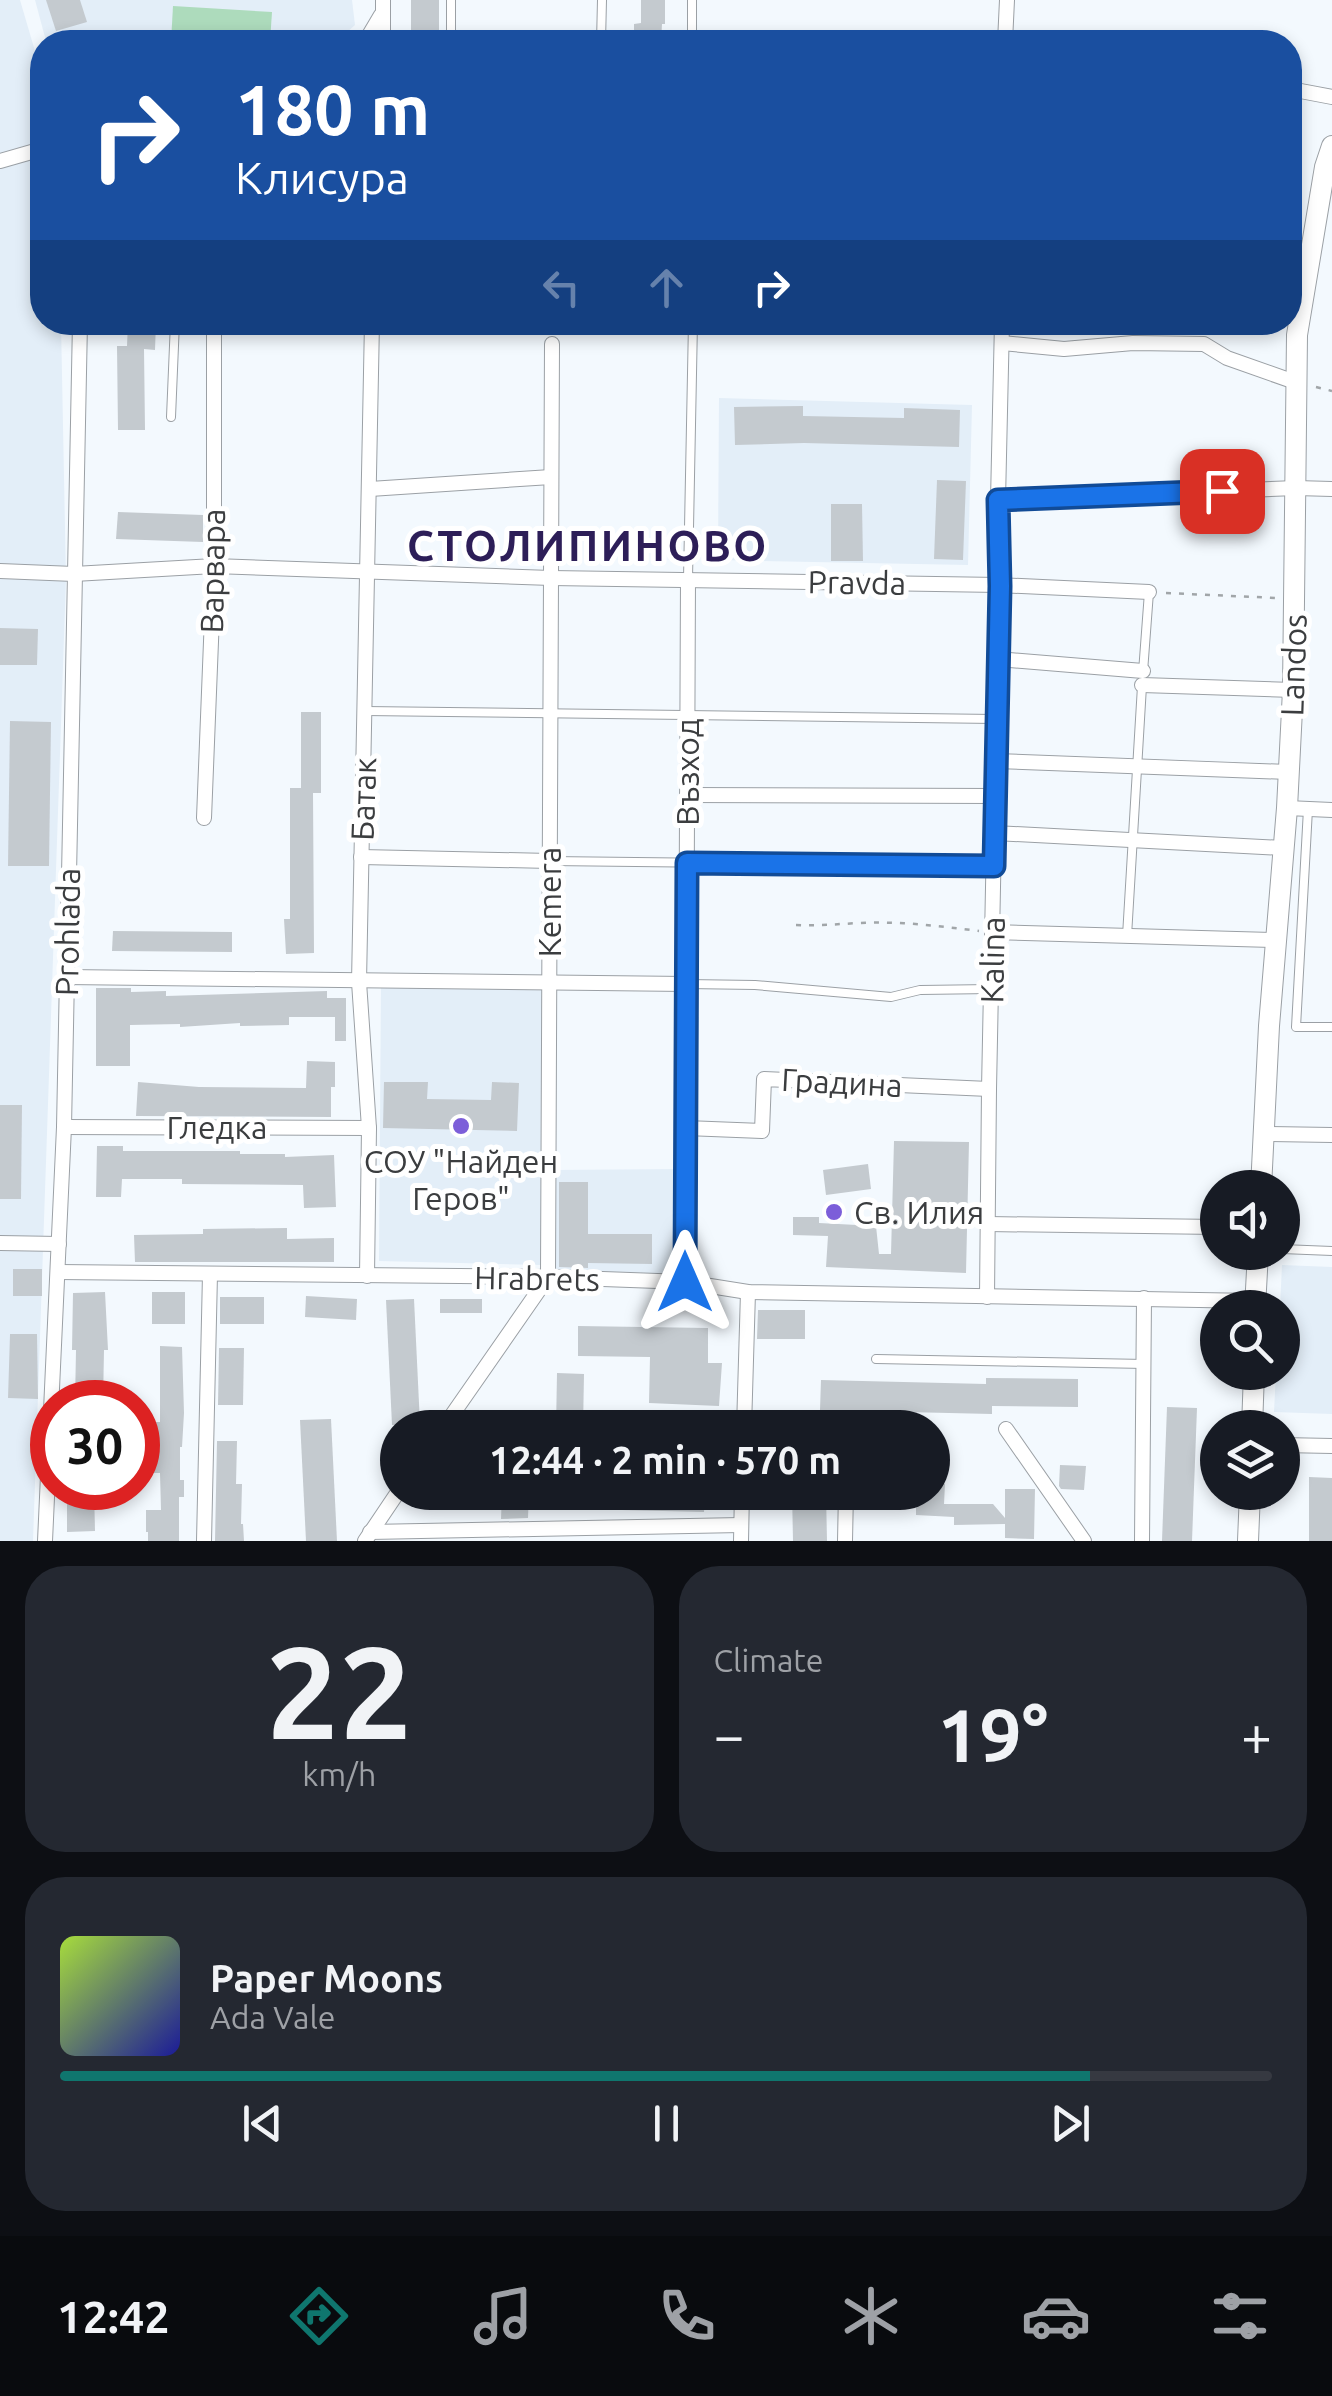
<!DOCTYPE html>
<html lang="en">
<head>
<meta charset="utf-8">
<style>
	body { margin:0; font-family:Ubuntu,sans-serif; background:#242831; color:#f1f3f6; height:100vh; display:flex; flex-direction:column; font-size:38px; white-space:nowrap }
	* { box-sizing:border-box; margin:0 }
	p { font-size:32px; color:#9ea1a6 }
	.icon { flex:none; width:55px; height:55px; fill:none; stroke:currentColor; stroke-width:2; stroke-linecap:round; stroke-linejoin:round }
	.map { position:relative; height:1541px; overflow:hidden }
	.sheet { display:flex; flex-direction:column; gap:25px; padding:25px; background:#0d0f14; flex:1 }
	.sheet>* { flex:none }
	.hud { position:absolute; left:30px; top:30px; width:1272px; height:305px; border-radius:40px; box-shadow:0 5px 15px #0003; background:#1a4fa0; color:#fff; overflow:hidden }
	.controls { position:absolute; left:1200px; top:1170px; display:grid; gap:20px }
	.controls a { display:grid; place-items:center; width:100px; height:100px; border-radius:50%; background:#171b24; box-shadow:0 5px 15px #0003; font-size:50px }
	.speed { position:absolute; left:30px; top:1380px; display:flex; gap:20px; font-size:50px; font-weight:700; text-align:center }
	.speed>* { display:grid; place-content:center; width:130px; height:130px; border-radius:50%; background:#171b24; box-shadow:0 5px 15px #0003; line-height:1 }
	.speed .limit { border:15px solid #d22; background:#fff; color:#111 }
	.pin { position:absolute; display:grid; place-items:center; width:85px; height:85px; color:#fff; margin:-42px; border-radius:20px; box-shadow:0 5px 15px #0006 }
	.me { position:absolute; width:110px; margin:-55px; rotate:0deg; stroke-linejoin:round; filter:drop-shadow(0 0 8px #0008) }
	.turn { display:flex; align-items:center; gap:35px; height:210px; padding:0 40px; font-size:45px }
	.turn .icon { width:130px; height:130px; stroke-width:2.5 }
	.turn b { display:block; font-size:70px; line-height:85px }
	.lanes { display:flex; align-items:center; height:95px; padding:0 40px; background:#0003; justify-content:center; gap:50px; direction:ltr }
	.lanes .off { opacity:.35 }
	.big { font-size:75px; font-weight:700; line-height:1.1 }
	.sheet .tile { flex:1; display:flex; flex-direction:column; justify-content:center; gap:15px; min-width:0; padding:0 35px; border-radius:40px; background:#242831 }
	.sheet .dial { align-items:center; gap:0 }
	.dial b { font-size:130px; line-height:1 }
	.song { display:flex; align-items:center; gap:30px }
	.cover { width:120px; height:120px; border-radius:15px; background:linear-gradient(135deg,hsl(80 70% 55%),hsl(240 70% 35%)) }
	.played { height:10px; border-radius:5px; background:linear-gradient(90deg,#0f766e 85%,#363941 85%) }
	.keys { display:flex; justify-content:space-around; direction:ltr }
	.heat { display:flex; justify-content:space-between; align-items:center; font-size:55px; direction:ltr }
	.sheet .tiles { flex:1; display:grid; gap:25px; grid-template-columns:1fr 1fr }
	.tile:last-child { grid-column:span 2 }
	.trip { position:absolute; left:380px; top:1410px; width:570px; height:100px; border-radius:50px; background:#171b24; box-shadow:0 5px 15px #0003; font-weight:700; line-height:100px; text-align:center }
	.tabs { display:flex; height:160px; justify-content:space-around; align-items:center; background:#090b0e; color:#9ea1a6 }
	.tabs .icon { width:70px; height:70px }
	.tabs .selected { color:#0f766e }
	.tabs b { font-size:45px; color:#f1f3f6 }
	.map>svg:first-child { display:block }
	.built { fill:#e3eef8 }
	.green { fill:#addbbc }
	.building { fill:#c4cacf }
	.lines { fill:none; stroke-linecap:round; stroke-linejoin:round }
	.lane-casing { stroke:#9ba0a5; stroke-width:10 }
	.street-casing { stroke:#9ba0a5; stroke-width:16 }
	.secondary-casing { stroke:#9ba0a5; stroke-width:22 }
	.path { stroke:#a1a6a9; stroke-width:2.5; stroke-dasharray:5 8; stroke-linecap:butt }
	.lane { stroke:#fff; stroke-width:8 }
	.street { stroke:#fff; stroke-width:14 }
	.secondary { stroke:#fff; stroke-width:20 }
	.route-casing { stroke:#114b97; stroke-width:25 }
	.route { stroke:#1a73e8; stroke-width:18 }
	.poi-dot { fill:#7c5ed9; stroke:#fff; stroke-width:4 }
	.labels { text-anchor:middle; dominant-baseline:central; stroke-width:10; stroke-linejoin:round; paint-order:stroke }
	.street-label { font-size:32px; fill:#3b3d3f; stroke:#fff }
	.poi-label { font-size:32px; fill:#3b3d3f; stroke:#fff }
	.district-label { font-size:42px; font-weight:bold; letter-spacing:2.5px; fill:#2d1e58; stroke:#fff }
</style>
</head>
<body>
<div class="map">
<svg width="1332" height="1541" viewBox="0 0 1332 1541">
	<rect width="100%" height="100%" fill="#f3f9fe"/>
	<g class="built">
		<path d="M0,0H20L42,75V322L61,323L66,579L33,1541H0Z"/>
		<path d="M35,0H352L355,25L336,42H61L46,41Z"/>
		<path d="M719,398L972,405L968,565L718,560Z"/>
		<path d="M381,984L542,990V1265L379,1261Z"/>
		<path d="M683,1169L682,1279L551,1275V1170Z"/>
		<path d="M1282,1265L1332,1267V1414L1274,1412L1276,1373L1282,1372V1308L1280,1307Z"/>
	</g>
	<path class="green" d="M173,6L272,12L270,42H171Z"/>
	<g class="building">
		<path d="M46,0H80L87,22L56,31Z"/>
		<rect x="411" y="0" width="28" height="42"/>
		<path d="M641,0H665V24H662L661,42H634V24L641,23Z"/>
		<path d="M128,322H156L155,350L144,349L145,430H118L117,346H127Z"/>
		<path d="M803,406V416L904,418V408L960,410L959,447L804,443L735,445L734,407Z"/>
		<path d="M937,480L966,481L963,560L934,559Z"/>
		<path d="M831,504H862L863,561H831Z"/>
		<path d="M118,512L203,515V542L116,539Z"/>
		<path d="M0,628L38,629L37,665H0Z"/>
		<path d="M301,712H321V793H313L314,953L286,954L284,919H290V788H301Z"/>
		<path d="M10,721L51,722L49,866H8Z"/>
		<path d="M113,931L232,932V952L112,951Z"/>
		<path d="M96,988H131V992L166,991V996L327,991V998H346V1041H335V1017H289V1025L240,1026V1023L180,1027V1024L130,1025V1066H96Z"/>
		<path d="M307,1061L335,1062V1087H331V1117L136,1116L138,1082L199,1087L306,1088Z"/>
		<path d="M384,1082H428L427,1099L491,1100L492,1082L519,1083L517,1131L383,1128Z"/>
		<path d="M0,1105H22L21,1199H0Z"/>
		<path d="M894,1141L969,1142L966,1273L826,1267L828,1236L793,1235V1217H819V1223L876,1226L879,1254H891Z"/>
		<path d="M97,1146H123V1151H240V1154H285V1157L334,1155L336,1207L304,1208L303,1185L182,1184V1179H122L121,1197H96Z"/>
		<path d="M868,1164L871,1189L826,1195L823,1170Z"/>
		<path d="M559,1182H588V1234H652V1264L588,1263V1268L559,1267Z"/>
		<path d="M287,1228V1239L334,1238V1262H135L134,1235L203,1234V1229Z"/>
		<rect x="13" y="1269" width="29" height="27"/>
		<path d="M105,1292L108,1350H104L103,1402H75L76,1350H72L73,1293Z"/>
		<rect x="152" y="1292" width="33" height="32"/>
		<path d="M306,1296L357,1299L356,1320L305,1317Z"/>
		<rect x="220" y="1297" width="44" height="27"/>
		<path d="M414,1299L420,1424L392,1425L386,1300Z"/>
		<rect x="440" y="1299" width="42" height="14"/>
		<path d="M758,1310H805V1339H757Z"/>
		<path d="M578,1326L708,1328V1363H722L719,1406L649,1403L650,1357L578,1356Z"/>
		<path d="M10,1334H37L38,1399L8,1398Z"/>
		<path d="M160,1346L182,1347L184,1413L182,1447H180V1480H184V1497H179V1541H148V1532H146V1510H161L160,1473H153L151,1447V1422H160Z"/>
		<path d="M219,1348H244L243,1405H218Z"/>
		<path d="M557,1373L584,1374L583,1428H556Z"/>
		<path d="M986,1378L1078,1379V1407L992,1406V1414L820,1410L821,1380L986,1384Z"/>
		<path d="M1167,1407L1197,1408L1192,1541H1162Z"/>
		<path d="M331,1419L337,1541H306L300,1420Z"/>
		<path d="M217,1441H237L236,1484H242L241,1524H243L244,1541H215Z"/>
		<path d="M1060,1465L1086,1466L1084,1490L1061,1489L1059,1486Z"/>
		<path d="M1309,1477L1332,1478V1541H1309Z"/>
		<path d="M932,1483L945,1484L944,1504H993L1005,1518V1489H1035L1034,1539L1005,1538V1524L954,1525V1517L916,1515V1506L882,1505V1492H932Z"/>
		<path d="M67,1488H94L95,1531L67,1532Z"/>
		<path d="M502,1492H529L528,1518L501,1519Z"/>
		<path d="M581,1492H705L704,1512L580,1509Z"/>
		<path d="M792,1492H826L827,1541H793Z"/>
	</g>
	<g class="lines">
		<defs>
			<g id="lane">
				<path d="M451,0V42"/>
				<path d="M692,0V42"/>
				<path d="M601,42L602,0"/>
				<path d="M171,417L175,322"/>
				<path d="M688,579L693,322"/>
				<path d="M1143,672L1149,592"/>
				<path d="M365,711L995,719"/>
				<path d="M1308,809L1296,1027H1332"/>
				<path d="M550,861L994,866"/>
				<path d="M1127,936L1142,686"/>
				<path d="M687,984L755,985L891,997L920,990L991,989"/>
				<path d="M1282,1249L1332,1251"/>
				<path d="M876,1359L1145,1364"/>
			</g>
			<g id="street">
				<path d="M365,42L381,15"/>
				<path d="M383,42V0"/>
				<path d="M1005,42L1007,0"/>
				<path d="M1290,89L1332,97"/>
				<path d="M0,161L42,149"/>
				<path d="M1002,343L1064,349L1133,343L1204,344L1227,358L1295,382"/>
				<path d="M370,489L551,477"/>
				<path d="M998,500L1296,488L1332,489"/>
				<path d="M0,571L74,574L214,566L551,578L999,585L1149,592"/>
				<path d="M998,659L1143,671"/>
				<path d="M1142,685L1293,690"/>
				<path d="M996,761L1288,772"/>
				<path d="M687,795L995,796"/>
				<path d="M1287,808L1332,810"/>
				<path d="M204,818L214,566V322"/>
				<path d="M995,833L1283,848"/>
				<path d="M361,857L550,861"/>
				<path d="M992,932L1275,940"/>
				<path d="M66,977L686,984"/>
				<path d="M64,1127L369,1128"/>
				<path d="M686,1128L762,1131L764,1079L989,1089"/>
				<path d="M1263,1134L1332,1135"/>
				<path d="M988,1224L1218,1227"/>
				<path d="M0,1243L59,1244"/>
				<path d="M58,1272L548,1277L685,1282L748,1292L1255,1301"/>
				<path d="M367,1276L369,1128L359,982L372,322"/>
				<path d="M685,1282L688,579"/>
				<path d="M987,1297L989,1089L999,585L998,500L1002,322"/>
				<path d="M443,1428L548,1277L552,344"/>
				<path d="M744,1428L748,1292"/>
				<path d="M1006,1429L1084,1541"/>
				<path d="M1282,1445L1332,1446"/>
				<path d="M370,1532L741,1525"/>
				<path d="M45,1541L64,1127L80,322"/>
				<path d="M204,1541L210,1274"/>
				<path d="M365,1541L398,1492"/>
				<path d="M741,1541L742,1492"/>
				<path d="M845,1541L846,1492"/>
				<path d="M1142,1541L1144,1298"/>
			</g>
			<g id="secondary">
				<path d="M1261,1188L1269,1026L1287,808L1293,690L1297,335L1325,167L1332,146"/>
				<path d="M1255,1308L1258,1252"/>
				<path d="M1252,1428L1254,1372"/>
				<path d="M1248,1541L1250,1492"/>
			</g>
		</defs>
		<use href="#lane" class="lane-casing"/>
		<use href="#street" class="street-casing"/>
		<use href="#secondary" class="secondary-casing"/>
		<g class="path">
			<path d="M1316,387L1332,391"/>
			<path d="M1166,593L1277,598"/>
			<path d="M796,925C818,926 838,924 860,923C900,921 939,926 979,931"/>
		</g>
		<use href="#lane" class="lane"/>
		<use href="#street" class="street"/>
		<use href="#secondary" class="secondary"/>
	</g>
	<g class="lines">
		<defs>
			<path id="route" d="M685,1282L687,863L994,866L1000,586L998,500L1222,491"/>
		</defs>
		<use href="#route" class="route-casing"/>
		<use href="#route" class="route"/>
	</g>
	<g class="poi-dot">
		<circle cx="461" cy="1126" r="10"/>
		<circle cx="834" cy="1212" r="10"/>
	</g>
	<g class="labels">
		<g class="street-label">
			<text transform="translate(212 571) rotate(-89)">Варвара</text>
			<text transform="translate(857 582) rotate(1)">Pravda</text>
			<text transform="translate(1293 665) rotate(-88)">Landos</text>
			<text transform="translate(687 772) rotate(-90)">Възход</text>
			<text transform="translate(363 799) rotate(-88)">Батак</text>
			<text transform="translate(549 902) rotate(-90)">Kemera</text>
			<text transform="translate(67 932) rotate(-89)">Prohlada</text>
			<text transform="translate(992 960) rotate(-89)">Kalina</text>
			<text transform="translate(842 1082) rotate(3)">Градина</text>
			<text x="217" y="1127">Гледка</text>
			<text transform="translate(537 1278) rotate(1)">Hrabrets</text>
		</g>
		<g class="poi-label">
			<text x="461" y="1161">СОУ "Найден<tspan x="461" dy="37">Геров"</tspan></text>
			<text x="854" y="1212" text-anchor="start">Св. Илия</text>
		</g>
		<g class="district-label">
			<text x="588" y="545">СТОЛИПИНОВО</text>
		</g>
	</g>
</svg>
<div class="controls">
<a><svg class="icon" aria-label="sound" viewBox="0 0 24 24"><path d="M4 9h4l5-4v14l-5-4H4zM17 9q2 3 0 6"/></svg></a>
<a><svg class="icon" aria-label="search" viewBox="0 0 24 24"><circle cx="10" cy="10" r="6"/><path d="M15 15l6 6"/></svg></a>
<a><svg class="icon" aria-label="layers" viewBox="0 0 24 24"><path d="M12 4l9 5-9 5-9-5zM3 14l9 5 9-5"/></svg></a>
</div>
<div class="speed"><div class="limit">30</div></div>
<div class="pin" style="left:1222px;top:491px;background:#d93025"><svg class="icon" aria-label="arrive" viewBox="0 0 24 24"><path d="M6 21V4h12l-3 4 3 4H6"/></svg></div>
<svg class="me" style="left:685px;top:1282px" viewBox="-20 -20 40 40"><path d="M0-17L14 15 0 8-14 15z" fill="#1a73e8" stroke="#fff" stroke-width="4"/></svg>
<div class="trip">12:44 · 2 min · 570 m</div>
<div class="hud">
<div class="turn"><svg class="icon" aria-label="right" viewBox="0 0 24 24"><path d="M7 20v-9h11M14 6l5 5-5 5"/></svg><div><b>180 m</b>Клисура</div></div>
<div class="lanes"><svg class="icon off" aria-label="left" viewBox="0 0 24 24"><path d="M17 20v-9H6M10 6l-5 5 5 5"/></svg><svg class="icon off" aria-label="ahead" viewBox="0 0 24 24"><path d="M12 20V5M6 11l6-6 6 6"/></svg><svg class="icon" aria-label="right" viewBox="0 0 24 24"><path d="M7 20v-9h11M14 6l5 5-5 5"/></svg></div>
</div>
</div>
<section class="sheet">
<div class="tiles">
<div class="tile dial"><b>22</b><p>km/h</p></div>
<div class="tile"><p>Climate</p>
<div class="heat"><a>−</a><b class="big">19°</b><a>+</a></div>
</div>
<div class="tile">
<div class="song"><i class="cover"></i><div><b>Paper Moons</b><p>Ada Vale</p></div></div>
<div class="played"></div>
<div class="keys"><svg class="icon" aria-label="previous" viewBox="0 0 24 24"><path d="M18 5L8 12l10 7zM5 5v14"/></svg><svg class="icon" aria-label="pause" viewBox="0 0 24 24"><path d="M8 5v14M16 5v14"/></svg><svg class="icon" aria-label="next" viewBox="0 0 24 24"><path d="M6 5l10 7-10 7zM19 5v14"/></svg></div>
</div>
</div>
</section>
<nav class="tabs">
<b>12:42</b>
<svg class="icon selected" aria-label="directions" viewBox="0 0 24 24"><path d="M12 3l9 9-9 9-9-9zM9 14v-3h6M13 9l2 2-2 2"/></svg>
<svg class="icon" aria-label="music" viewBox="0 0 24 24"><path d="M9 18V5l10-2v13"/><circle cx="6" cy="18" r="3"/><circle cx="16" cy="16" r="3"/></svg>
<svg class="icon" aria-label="phone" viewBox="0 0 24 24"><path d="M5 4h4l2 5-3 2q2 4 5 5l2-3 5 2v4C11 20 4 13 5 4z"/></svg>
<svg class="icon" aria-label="climate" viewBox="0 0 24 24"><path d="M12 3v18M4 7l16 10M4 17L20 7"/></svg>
<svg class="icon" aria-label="car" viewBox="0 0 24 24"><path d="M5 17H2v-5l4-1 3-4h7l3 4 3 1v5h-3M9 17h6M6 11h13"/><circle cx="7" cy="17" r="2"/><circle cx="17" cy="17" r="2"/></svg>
<svg class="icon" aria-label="filters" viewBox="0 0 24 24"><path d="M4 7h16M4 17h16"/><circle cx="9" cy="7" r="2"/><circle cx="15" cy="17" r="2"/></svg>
</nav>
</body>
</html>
